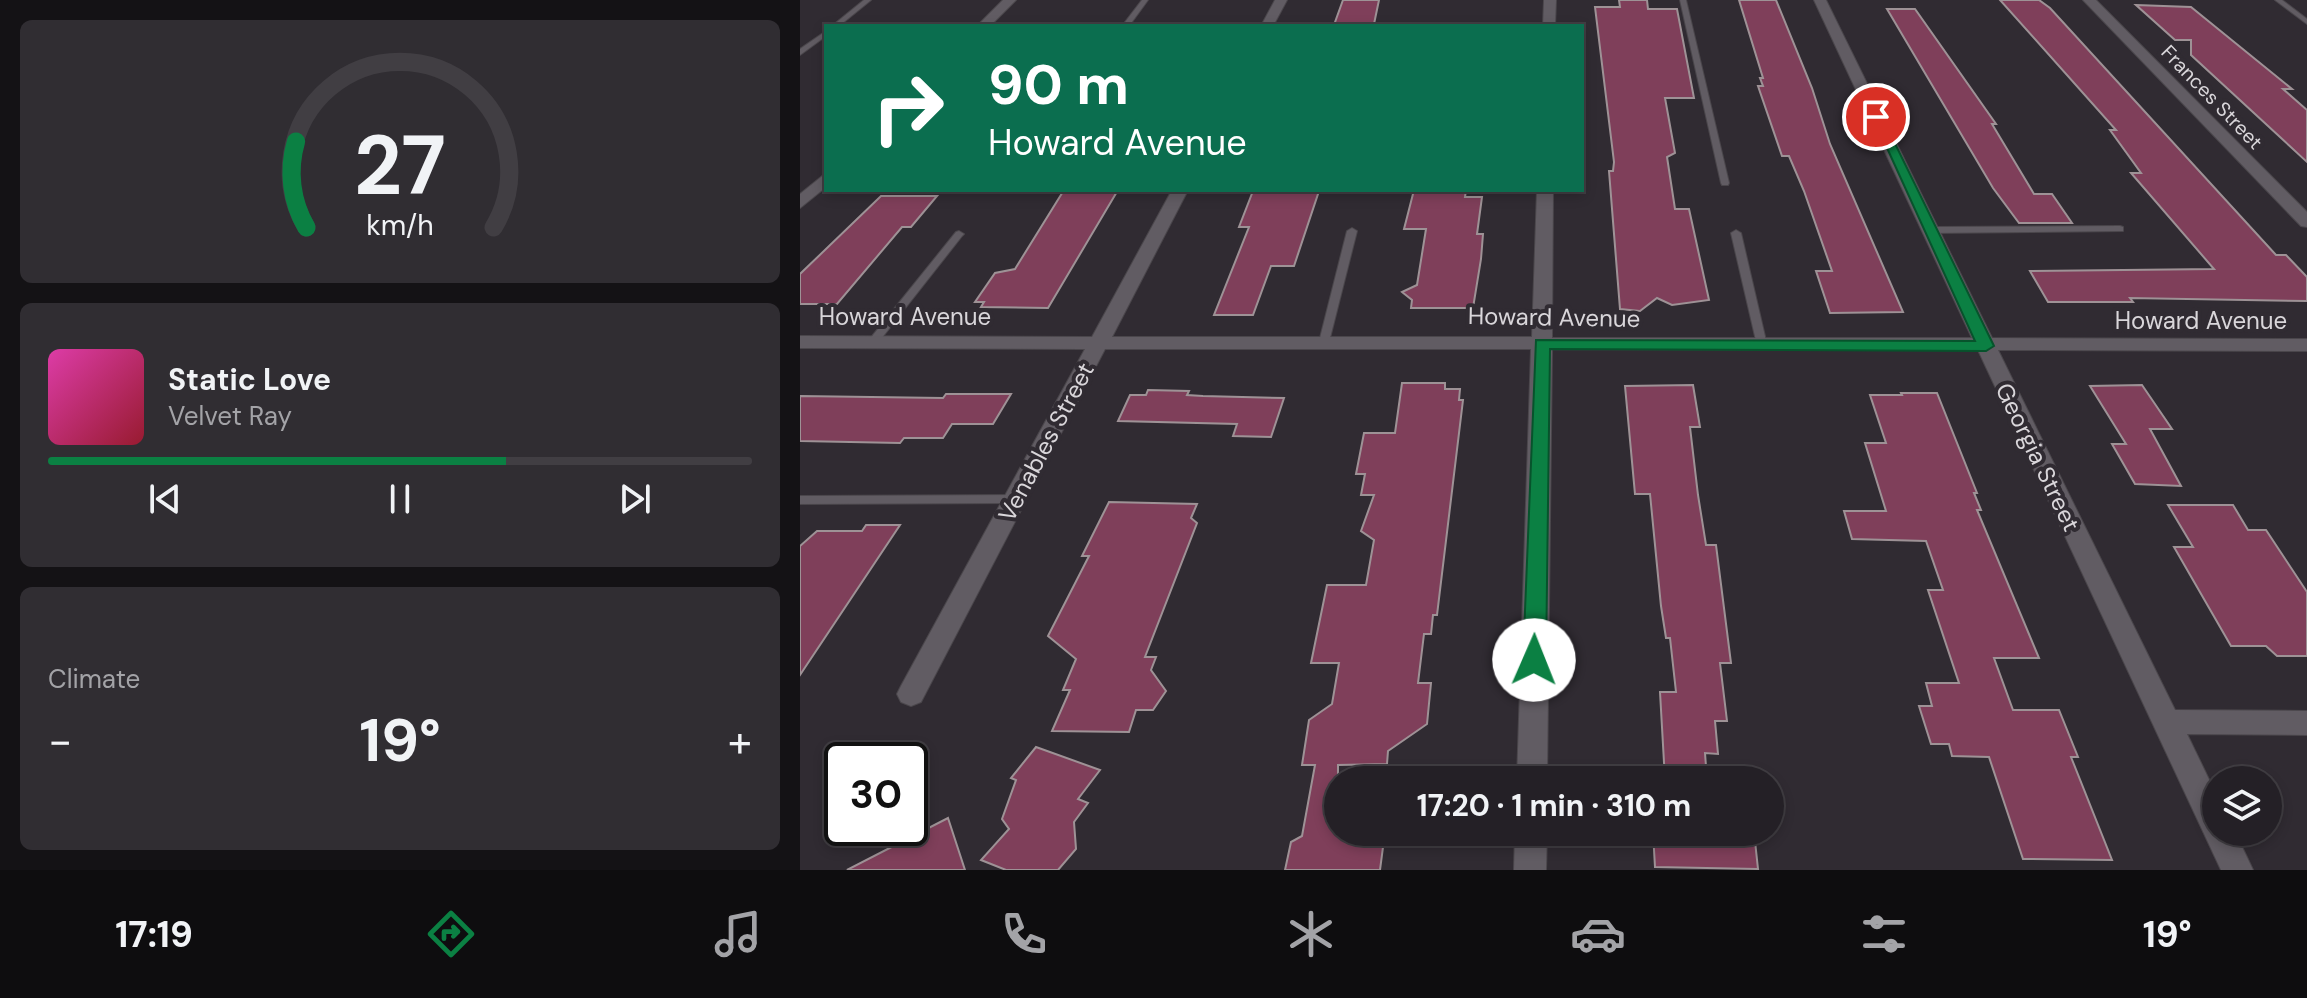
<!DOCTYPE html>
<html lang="en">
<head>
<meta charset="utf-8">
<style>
	body { margin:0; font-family:"DM Sans",sans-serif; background:#302d32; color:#f1f3f6; height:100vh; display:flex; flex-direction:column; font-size:30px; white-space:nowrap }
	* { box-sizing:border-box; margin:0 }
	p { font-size:26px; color:#a3a3a7 }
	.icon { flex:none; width:44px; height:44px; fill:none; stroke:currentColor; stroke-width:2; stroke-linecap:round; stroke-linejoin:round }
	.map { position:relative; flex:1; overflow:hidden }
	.panel { display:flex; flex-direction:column; gap:20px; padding:20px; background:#141215; width:800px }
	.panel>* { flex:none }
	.top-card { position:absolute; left:24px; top:24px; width:760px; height:168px; border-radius:0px; box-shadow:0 4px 12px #0003,0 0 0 2px #413e43; background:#0b6e4f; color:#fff; overflow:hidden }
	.buttons { position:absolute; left:1402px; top:766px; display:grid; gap:16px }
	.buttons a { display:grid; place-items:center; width:80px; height:80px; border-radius:50%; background:#242026; box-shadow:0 4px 12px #0003,0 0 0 2px #413e43; font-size:40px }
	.speed { position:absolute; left:24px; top:742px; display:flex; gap:16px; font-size:40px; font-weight:700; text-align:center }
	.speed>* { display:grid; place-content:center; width:104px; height:104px; border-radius:50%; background:#242026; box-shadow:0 4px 12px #0003,0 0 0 2px #413e43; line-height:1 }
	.speed .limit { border:4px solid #111; border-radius:12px; background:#fff; color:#111 }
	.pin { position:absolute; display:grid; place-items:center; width:68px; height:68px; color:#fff; margin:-34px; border:4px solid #fff; border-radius:50%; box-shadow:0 2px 8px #0007 }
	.me { position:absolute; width:88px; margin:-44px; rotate:1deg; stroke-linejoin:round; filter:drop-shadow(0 0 6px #0008) }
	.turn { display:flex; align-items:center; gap:28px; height:168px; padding:0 32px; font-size:36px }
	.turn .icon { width:104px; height:104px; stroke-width:2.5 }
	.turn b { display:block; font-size:56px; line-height:68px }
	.big { font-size:60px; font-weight:700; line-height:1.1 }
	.panel .tile { flex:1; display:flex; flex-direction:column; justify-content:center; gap:12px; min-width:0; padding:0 28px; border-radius:12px; background:#302d32 }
	.panel .dial { align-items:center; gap:0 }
	.dial svg { height:208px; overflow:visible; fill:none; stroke:#413e43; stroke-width:7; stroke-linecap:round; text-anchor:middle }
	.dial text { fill:#f1f3f6; stroke:none }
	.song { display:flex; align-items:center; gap:24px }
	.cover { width:96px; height:96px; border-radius:12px; background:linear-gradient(135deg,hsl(320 70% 55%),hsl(350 70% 35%)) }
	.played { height:8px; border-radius:4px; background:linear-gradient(90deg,#0b8043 65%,#413e43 65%) }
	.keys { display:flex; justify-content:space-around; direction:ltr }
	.heat { display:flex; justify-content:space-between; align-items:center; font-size:44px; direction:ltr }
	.trip { position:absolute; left:524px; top:766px; width:460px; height:80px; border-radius:40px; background:#242026; box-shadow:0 4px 12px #0003,0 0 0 2px #413e43; font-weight:700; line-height:80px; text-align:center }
	.dock { display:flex; height:128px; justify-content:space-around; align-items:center; background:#0e0d0f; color:#a3a3a7 }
	.dock .icon { width:56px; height:56px }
	.dock .current { color:#0b8043 }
	.dock b { font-size:36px; color:#f1f3f6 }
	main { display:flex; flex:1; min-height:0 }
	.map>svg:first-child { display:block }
	.building { fill:#7f3f5a; stroke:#9e9296; stroke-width:2 }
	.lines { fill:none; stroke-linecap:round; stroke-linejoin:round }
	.service-casing { stroke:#4a464b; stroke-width:2 }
	.minor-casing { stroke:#4a464b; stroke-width:2 }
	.tertiary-casing { stroke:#4a464b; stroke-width:2 }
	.service { fill:#615c63; fill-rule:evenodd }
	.minor { fill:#615c63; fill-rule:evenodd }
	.tertiary { fill:#615c63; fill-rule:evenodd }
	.route { fill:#0b8043; stroke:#07532c; stroke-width:2 }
	.labels { text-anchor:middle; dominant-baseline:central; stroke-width:8; stroke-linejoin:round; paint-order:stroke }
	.far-street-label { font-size:20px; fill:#d9d6da; stroke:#302b32 }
	.street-label { font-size:24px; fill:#d9d6da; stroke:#302b32 }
</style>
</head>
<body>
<main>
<section class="panel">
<div class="tile dial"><svg viewBox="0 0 100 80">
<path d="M14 69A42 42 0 1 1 86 69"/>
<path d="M14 69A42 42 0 0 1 10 36" stroke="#0b8043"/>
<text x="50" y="56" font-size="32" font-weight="700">27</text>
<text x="50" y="72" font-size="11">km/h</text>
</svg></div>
<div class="tile">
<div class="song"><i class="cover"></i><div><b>Static Love</b><p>Velvet Ray</p></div></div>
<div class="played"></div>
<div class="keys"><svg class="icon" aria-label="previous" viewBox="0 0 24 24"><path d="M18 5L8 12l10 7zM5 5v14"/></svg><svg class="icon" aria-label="pause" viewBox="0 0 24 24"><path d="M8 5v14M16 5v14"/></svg><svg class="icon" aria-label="next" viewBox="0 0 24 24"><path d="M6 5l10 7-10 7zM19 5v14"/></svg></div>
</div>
<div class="tile"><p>Climate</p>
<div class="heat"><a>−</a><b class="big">19°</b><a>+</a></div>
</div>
</section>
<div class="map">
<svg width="1507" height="870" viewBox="0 0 1507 870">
	<rect width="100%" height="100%" fill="#302b32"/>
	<g class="building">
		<path d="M543,0H579L574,24L534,25Z"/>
		<path d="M819,0H847L848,9H877L894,98H865L875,153L867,157L875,209H889L909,300L872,305L857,298L840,311L820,309L809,171H813L814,162L795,7H820Z"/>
		<path d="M939,0H976L1012,88L1030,144L1103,312L1030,313L1016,271H1032L1004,191L989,156H982L958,86H963L960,78H963Z"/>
		<path d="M1200,0H1239L1250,8L1476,255H1486L1507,277V301L1330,298L1333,302H1248L1230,271L1414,269L1331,173H1341L1310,130H1316Z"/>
		<path d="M1336,5L1391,7L1492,89H1483L1507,110V162L1391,55V40H1375Z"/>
		<path d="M1087,9H1115L1196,124H1192L1234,194H1252L1272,223H1219L1193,188Z"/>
		<path d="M264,190H318L248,308L181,307L184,302H175L195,273L215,269Z"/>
		<path d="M614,190H666L665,197H682L677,234H683L681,259L673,308H611L612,300L602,292L617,285L626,229H604Z"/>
		<path d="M453,191H519L494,266H471L453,315H414L449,227H439Z"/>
		<path d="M81,196H137L111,227H102L37,304H0V274Z"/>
		<path d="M602,383H645V389H660L659,400H663L637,615H633L631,634H624L618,683H631L627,724L588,751L587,764L538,765V832H585L580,870H485L491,842L502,836L515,765H502L509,720L532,704L539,663H511L527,585H566L574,540L561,531L574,495H561L565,474H556L564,433H595Z"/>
		<path d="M893,385L900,427H890L898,495L906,545H916L931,663H920L927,721H915L918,754L905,753L907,780H865L860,692H876L870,638H866L861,606L850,494H835L825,386Z"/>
		<path d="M1342,385L1372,429H1350L1381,486L1335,484L1312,444H1326L1290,386Z"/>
		<path d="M348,390L389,391L387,395L403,396L484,398L471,437L433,436L437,424L318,421L330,395H346Z"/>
		<path d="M1101,393H1137L1177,493H1174L1181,510H1177L1239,658H1194L1213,710H1259L1278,757H1271L1312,860L1223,859L1189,757L1152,756L1149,744H1131L1119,706H1132L1126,683H1159L1128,590H1143L1126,541L1052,539L1044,511H1086L1065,443H1086L1070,395H1102Z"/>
		<path d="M146,394H211L193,424H152L143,438H104L100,443L0,441V396L143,398Z"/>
		<path d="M309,502L397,504L391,518L397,523L345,657H356L351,670L366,691L353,710H336L329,732L252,731L270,690H263L276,659L248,636L289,556H282Z"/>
		<path d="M1368,505H1433L1448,530H1466L1507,592V656H1477L1466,646H1431L1374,547H1393Z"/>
		<path d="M66,525H100L0,675V546L17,531H62Z"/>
		<path d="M236,747L300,770L278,799L288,803L274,822L276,849L258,870H206L181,860L209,829L202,819L216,780L211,778Z"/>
		<path d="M148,818L165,870H47Z"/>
		<path d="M853,832H954L958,869L855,867Z"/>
	</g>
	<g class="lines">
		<defs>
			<g id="service">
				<path d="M64,0H71L39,26H32Z"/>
				<path d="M342,0H348L329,26H322Z"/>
				<path d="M880,0H886L929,183L928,185H922L921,183Z"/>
				<path d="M1475,0H1482L1507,19V24Z"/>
				<path d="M26,31V36L0,55V49Z"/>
				<path d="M1320,226L1323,227V231L1130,233L1125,230L1130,227Z"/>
				<path d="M552,228L557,231L529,342L524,345L520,344L519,342L547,231Z"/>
				<path d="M936,230L941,233L967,345L962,348L957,345L931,233Z"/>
				<path d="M159,231L164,234L162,236L77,344H69L68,342L69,340L156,232Z"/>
				<path d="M216,495L221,496L222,499L221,502L216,503L0,504V496Z"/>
			</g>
			<g id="minor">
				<path d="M475,0H487L473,26H461Z"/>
				<path d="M744,0H756L755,26H743Z"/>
				<path d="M1014,0H1026L1192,338L1507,339V351L1198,350L1375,710L1507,711V735L1387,734L1416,794V832H1435L1453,870H1421L1178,350L752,349L747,780H717L731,349H305L121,702L111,706L101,702L97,694L101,686L285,349L0,348V336L292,337L372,190H388L312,337H732L737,190H753L752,338H1172Z"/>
				<path d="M1283,0H1296L1507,212V227L1501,226Z"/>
				<path d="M715,832H747L746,870H714Z"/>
			</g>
			<g id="tertiary">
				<path d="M203,0H216L190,26H177Z"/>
				<path d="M26,173V187L0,208V194Z"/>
			</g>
		</defs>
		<use href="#service" class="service-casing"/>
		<use href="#minor" class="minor-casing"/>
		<use href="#tertiary" class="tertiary-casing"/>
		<use href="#service" class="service"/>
		<use href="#minor" class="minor"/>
		<use href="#tertiary" class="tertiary"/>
	</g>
	<path class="route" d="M1072,115L1082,117L1194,346L1186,351L750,349L746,660L742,666H726L723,660L736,340L1175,341Z"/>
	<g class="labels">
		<g class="far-street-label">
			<text transform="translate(1412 97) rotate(46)">Frances Street</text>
		</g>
		<g class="street-label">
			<text x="105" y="316">Howard Avenue</text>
			<text transform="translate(754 317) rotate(1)">Howard Avenue</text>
			<text x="1401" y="320">Howard Avenue</text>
			<text transform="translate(246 442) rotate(-62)">Venables Street</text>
			<text transform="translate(1238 457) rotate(64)">Georgia Street</text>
		</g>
	</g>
</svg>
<div class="buttons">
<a><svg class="icon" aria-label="layers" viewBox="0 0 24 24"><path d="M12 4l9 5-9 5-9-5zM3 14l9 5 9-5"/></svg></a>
</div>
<div class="speed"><div class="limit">30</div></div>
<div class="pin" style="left:1076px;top:117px;background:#d93025"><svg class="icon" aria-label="arrive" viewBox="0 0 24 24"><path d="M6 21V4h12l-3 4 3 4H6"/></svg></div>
<svg class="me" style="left:734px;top:660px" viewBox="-20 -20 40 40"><circle r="19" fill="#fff"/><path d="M0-13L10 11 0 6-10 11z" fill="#0b8043"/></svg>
<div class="trip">17:20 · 1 min · 310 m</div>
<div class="top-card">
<div class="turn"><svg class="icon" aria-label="right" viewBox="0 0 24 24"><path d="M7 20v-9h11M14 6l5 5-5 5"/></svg><div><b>90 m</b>Howard Avenue</div></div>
</div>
</div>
</main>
<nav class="dock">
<b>17:19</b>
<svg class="icon current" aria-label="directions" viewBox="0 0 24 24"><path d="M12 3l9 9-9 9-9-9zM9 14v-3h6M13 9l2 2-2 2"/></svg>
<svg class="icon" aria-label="music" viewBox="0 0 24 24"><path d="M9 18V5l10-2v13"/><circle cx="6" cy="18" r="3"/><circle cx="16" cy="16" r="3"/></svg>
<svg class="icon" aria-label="phone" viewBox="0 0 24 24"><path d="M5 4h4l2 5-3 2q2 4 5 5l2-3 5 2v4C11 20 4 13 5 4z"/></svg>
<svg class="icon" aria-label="climate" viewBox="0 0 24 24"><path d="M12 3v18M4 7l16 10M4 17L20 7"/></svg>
<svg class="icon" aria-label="car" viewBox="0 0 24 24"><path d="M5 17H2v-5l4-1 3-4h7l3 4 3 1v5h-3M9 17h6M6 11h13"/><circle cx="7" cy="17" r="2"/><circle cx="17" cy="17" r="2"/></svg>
<svg class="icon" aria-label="filters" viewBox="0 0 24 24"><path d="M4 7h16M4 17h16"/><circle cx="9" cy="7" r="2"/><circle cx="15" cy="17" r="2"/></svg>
<b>19°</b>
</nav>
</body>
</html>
